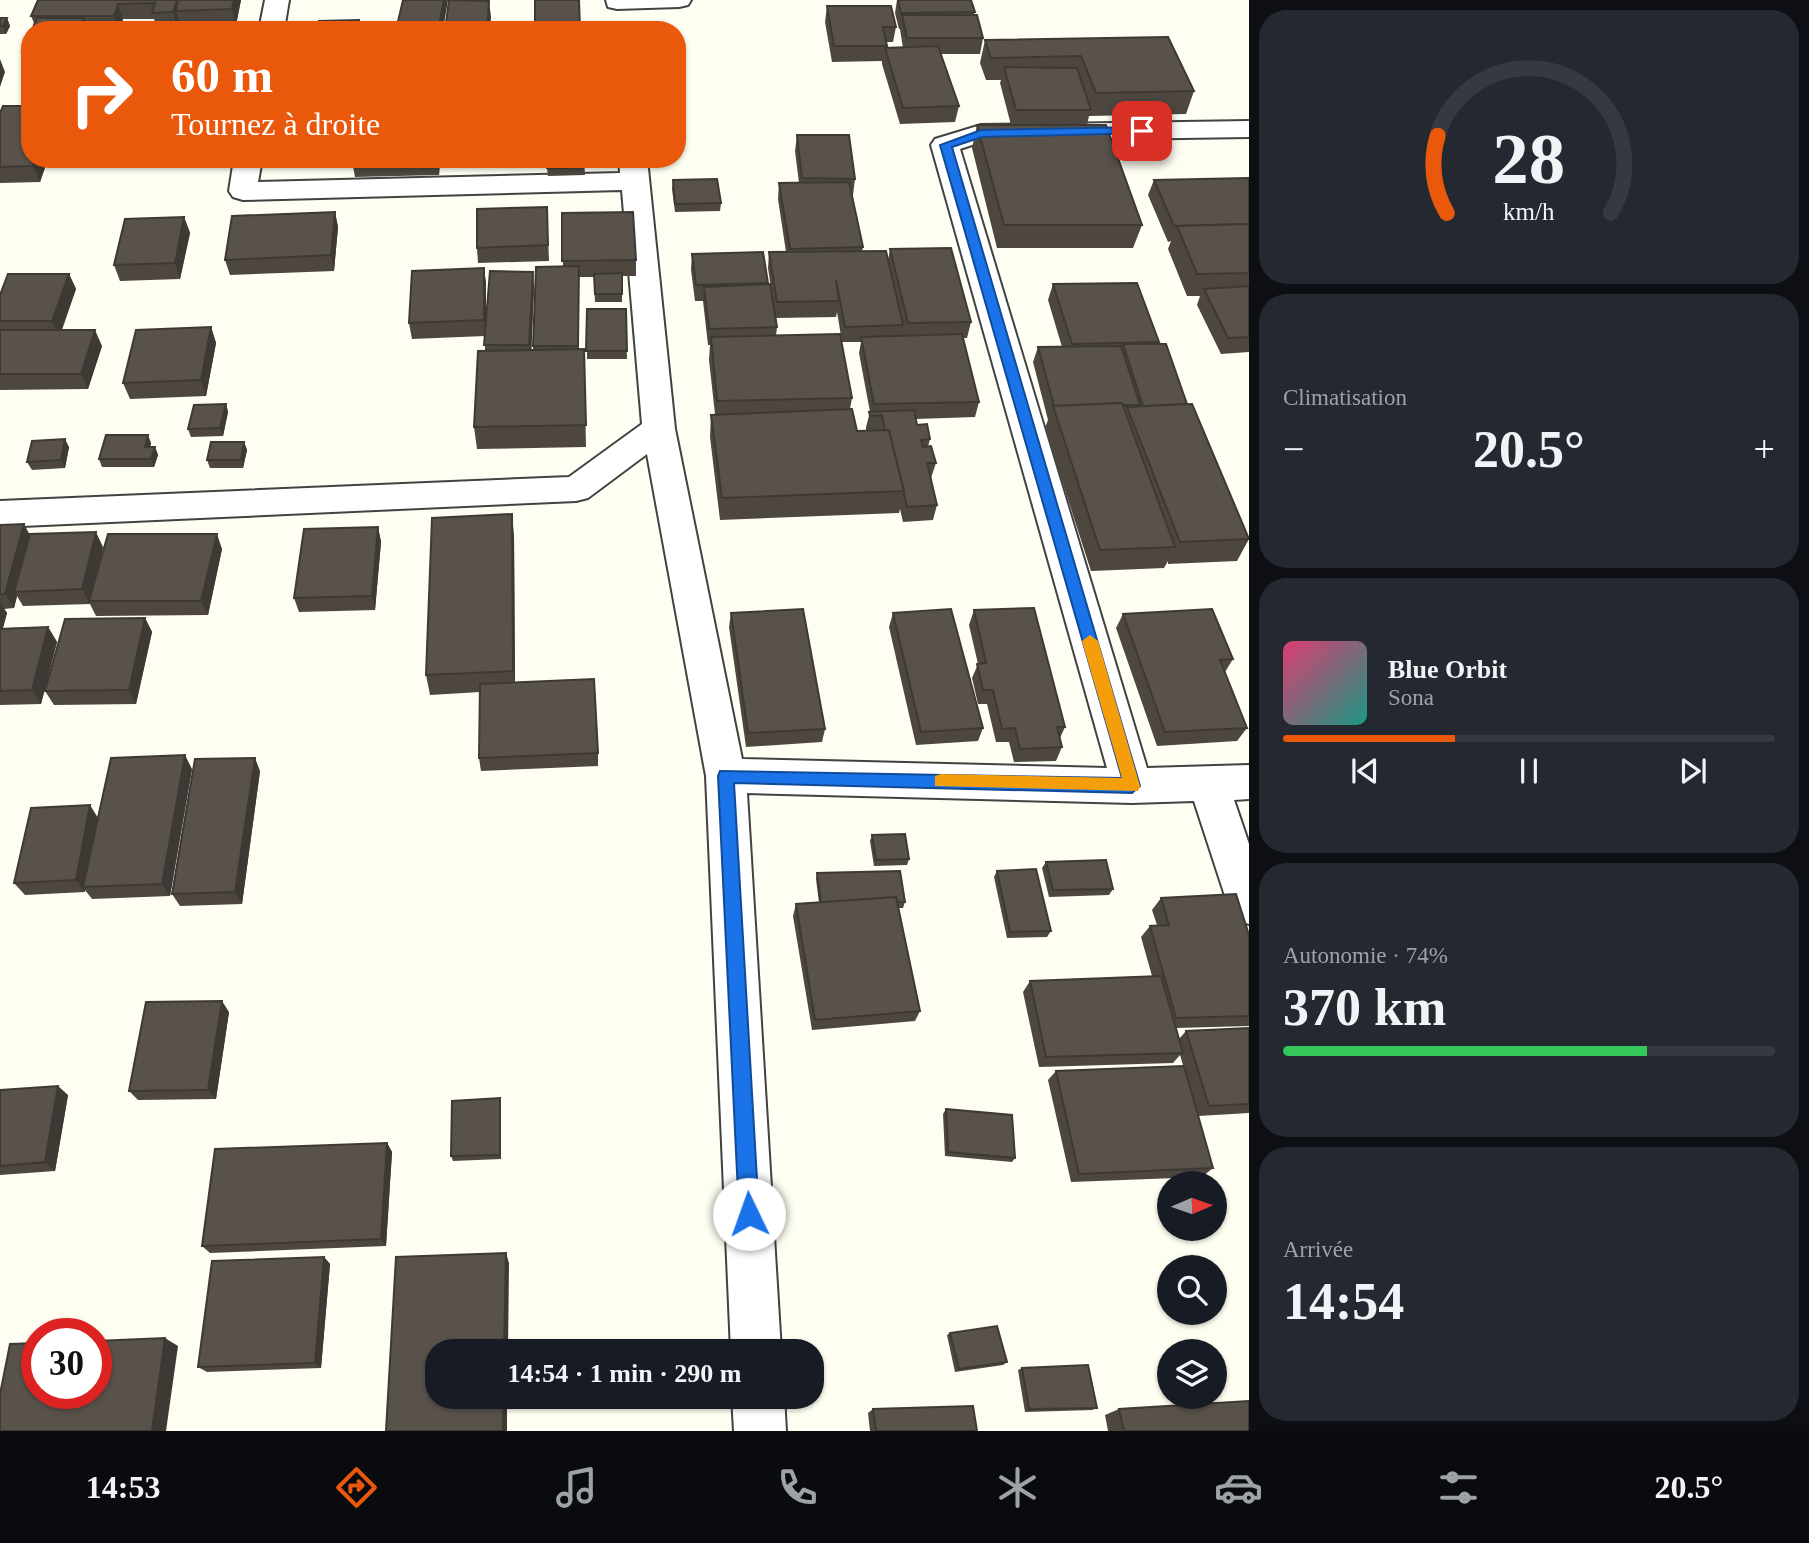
<!DOCTYPE html>
<html lang="fr">
<head>
<meta charset="utf-8">
<style>
	body { margin:0; font-family:"Times New Roman",serif; background:#242831; color:#f1f3f6; height:100vh; display:flex; flex-direction:column; font-size:26px; white-space:nowrap }
	* { box-sizing:border-box; margin:0 }
	p { font-size:23px; color:#9ea1a6 }
	.icon { flex:none; width:38px; height:38px; fill:none; stroke:currentColor; stroke-width:2; stroke-linecap:round; stroke-linejoin:round }
	.map { position:relative; flex:1; overflow:hidden }
	.sheet { display:flex; flex-direction:column; gap:10px; padding:10px; background:#0d0f14; width:560px }
	.sheet>* { flex:none }
	.banner { position:absolute; left:21px; top:21px; width:665px; height:147px; border-radius:28px; box-shadow:0 2px 5px #0004; background:#ea580c; color:#fff; overflow:hidden }
	.needle { width:46px; rotate:88deg }
	.tools { position:absolute; left:1157px; top:1171px; display:grid; gap:14px }
	.tools a { display:grid; place-items:center; width:70px; height:70px; border-radius:50%; background:#171b24; box-shadow:0 2px 5px #0004; font-size:35px }
	.speed { position:absolute; left:21px; top:1318px; display:flex; gap:14px; font-size:35px; font-weight:700; text-align:center }
	.speed>* { display:grid; place-content:center; width:91px; height:91px; border-radius:50%; background:#171b24; box-shadow:0 2px 5px #0004; line-height:1 }
	.speed .limit { border:10px solid #d22; background:#fff; color:#111 }
	.pin { position:absolute; display:grid; place-items:center; width:60px; height:60px; color:#fff; margin:-30px; border-radius:14px; box-shadow:0 4px 10px #0006 }
	.me { position:absolute; width:77px; margin:-38px; rotate:357deg; stroke-linejoin:round; filter:drop-shadow(0 0 5px #0008) }
	.turn { display:flex; align-items:center; gap:24px; height:147px; padding:0 35px; font-size:32px }
	.turn .icon { width:91px; height:91px; stroke-width:2.5 }
	.turn b { display:block; font-size:49px; line-height:60px }
	.big { font-size:52px; font-weight:700; line-height:1.1 }
	.sheet .widget { flex:1; display:flex; flex-direction:column; justify-content:center; gap:10px; min-width:0; padding:0 24px; border-radius:28px; background:#242831 }
	.sheet .dial { align-items:center; gap:0 }
	.dial svg { height:182px; overflow:visible; fill:none; stroke:#363941; stroke-width:7; stroke-linecap:round; text-anchor:middle }
	.dial text { fill:#f1f3f6; stroke:none }
	.song { display:flex; align-items:center; gap:21px }
	.cover { width:84px; height:84px; border-radius:10px; background:linear-gradient(135deg,hsl(340 70% 55%),hsl(170 70% 35%)) }
	.played { height:7px; border-radius:4px; background:linear-gradient(90deg,#ea580c 35%,#363941 35%) }
	.keys { display:flex; justify-content:space-around; direction:ltr }
	.heat { display:flex; justify-content:space-between; align-items:center; font-size:38px; direction:ltr }
	.charge { height:10px; border-radius:5px; background:linear-gradient(90deg,#34c759 74%,#363941 0) }
	.trip { position:absolute; left:425px; top:1339px; width:399px; height:70px; border-radius:28px; background:#171b24; box-shadow:0 2px 5px #0004; font-weight:700; line-height:70px; text-align:center }
	.tab-bar { display:flex; height:112px; justify-content:space-around; align-items:center; background:#090b0e; color:#9ea1a6 }
	.tab-bar .icon { width:49px; height:49px }
	.tab-bar .selected { color:#ea580c }
	.tab-bar b { font-size:32px; color:#f1f3f6 }
	main { display:flex; flex:1; min-height:0 }
	.map>svg:first-child { display:block }
	.lines { fill:none; stroke-linecap:round; stroke-linejoin:round }
	.minor-casing { stroke:#424242; stroke-width:4 }
	.minor { fill:#fff; fill-rule:evenodd }
	.wall { fill:#4d4740; fill-rule:evenodd }
	.shaded-wall { fill:#3e3934 }
	.building { fill:#59524b; stroke:#3e3934; stroke-width:2 }
	.route { fill:#1a73e8; stroke:#114b97; stroke-width:2 }
	.slow { fill:#f59e0b }
</style>
</head>
<body>
<main>
<div class="map">
<svg width="1249" height="1431" viewBox="0 0 1249 1431">
	<rect width="100%" height="100%" fill="#fffef2"/>
	<g class="lines">
		<defs>
			<g id="minor">
				<path d="M265,0H289L284,30H259Z"/>
				<path d="M606,0H691L688,5L679,7L617,9L608,7Z"/>
				<path d="M1249,121V137L984,141L960,149L1147,768L1249,765V799L1234,800L1249,844V924L1234,919L1228,905L1194,801L1132,803L747,793L781,1351H731L706,776L647,454L588,498L576,501L0,527V501L569,477L642,424L622,190L243,200L233,197L229,191L234,159H262L258,182L620,173L619,159H647L675,429L742,759L1107,768L931,145L935,139L981,125Z"/>
				<path d="M732,1396H784L786,1431H734Z"/>
			</g>
		</defs>
		<use href="#minor" class="minor-casing"/>
		<use href="#minor" class="minor"/>
	</g>
	<g class="wall">
		<path d="M38,0H241L236,25L181,27L179,21L177,28H157L154,19H123L119,30H32L34,23L31,16Z"/>
		<path d="M897,0H971L975,12L974,15L983,38L980,54H941L959,106L955,122L900,124L882,64V61L832,62L825,22L827,6L896,27L893,42H887V48H903L900,29H899L895,13Z"/>
		<path d="M0,18H7L10,26L6,34H0Z"/>
		<path d="M1168,37L1194,91L1186,114L1089,116L1087,125L1142,225L1133,248H997L972,148L977,125H1011L1000,83L1001,80H986L980,63L985,40Z"/>
		<path d="M22,51H30V67H28Z"/>
		<path d="M0,113L30,159H48L40,182L0,183Z"/>
		<path d="M797,135L855,179L853,195H852L863,247L862,252L888,261L890,249L971,322L967,338H963L979,402L975,417L916,419L917,425L930,439L928,447L936,463L931,478L937,505L933,520L903,522L900,509L899,513L720,520L710,437L711,415L715,414L709,360L710,345H708L703,301H695L691,270L692,254L768,283L774,308L768,268L769,252H786L778,199L779,183H799L795,151ZM837,312L842,342H861L859,353L870,412L866,427V431H857L850,409L852,398L776,336L777,327L775,318L836,317Z"/>
		<path d="M440,159L439,175L355,177L352,161Z"/>
		<path d="M584,159L585,175L548,176L547,168Z"/>
		<path d="M1249,178V352L1221,354L1197,305L1200,296H1187L1168,249L1171,241L1168,242L1148,195L1154,180Z"/>
		<path d="M673,180L721,203L720,211L675,212L672,189Z"/>
		<path d="M547,207L549,261L478,263L477,248Z"/>
		<path d="M335,212L338,227L334,271L230,275L225,260Z"/>
		<path d="M562,213L636,260V276H622V302H595L594,277H579V349H584L586,447L477,449L474,427L485,351V336L412,339L409,323L484,268L486,284V329L533,272L534,288L531,350H533V346L563,266Z"/>
		<path d="M184,217L190,233L180,279L120,281L114,265Z"/>
		<path d="M69,274L76,289L62,330L102,346L88,389L0,390V295Z"/>
		<path d="M1053,284L1159,342L1158,344L1187,404L1249,539L1237,561L1168,564V561L1164,568L1091,571L1045,428L1048,420L1033,362L1038,347H1062L1048,300Z"/>
		<path d="M587,309H626L627,359H587Z"/>
		<path d="M211,327L216,343L206,396L130,399L123,383Z"/>
		<path d="M226,404L228,412L223,436L191,437L188,429Z"/>
		<path d="M244,442L247,450L243,468H210L207,460Z"/>
		<path d="M151,443L150,447H155L158,455L154,467H102L99,459Z"/>
		<path d="M69,447L65,468L32,470L27,462Z"/>
		<path d="M0,525L30,535L103,547L99,567L222,549L208,615L96,616L90,604L23,606L17,596L14,608L4,609L7,613L3,628L48,627L57,642L41,704L0,705Z"/>
		<path d="M378,527L381,542L375,610L299,612L294,598Z"/>
		<path d="M514,536L515,682L598,753V766L481,771L479,758L480,692L430,695L426,675Z"/>
		<path d="M974,610L1065,727L1060,738L1062,747L1056,761L1014,762L1009,742H996L987,704H978L972,678L978,664L969,625Z"/>
		<path d="M731,613L825,729L822,742L746,747L729,627Z"/>
		<path d="M893,613L983,728L978,741L916,745L889,627Z"/>
		<path d="M1123,614L1233,659L1225,672L1247,728L1237,741L1157,746L1116,628Z"/>
		<path d="M145,618L152,632L136,704L54,705L45,691Z"/>
		<path d="M192,769L170,896L92,899L85,890V892L25,895L14,883Z"/>
		<path d="M260,771L242,904L180,906L172,894Z"/>
		<path d="M872,835L909,859L907,865L874,866L870,841Z"/>
		<path d="M1046,862L1113,889L1109,895L1049,897L1042,868Z"/>
		<path d="M997,871L1051,931L1047,937L1007,938L994,877Z"/>
		<path d="M817,873L905,902L903,908H898L920,1011L915,1021L812,1030L793,916L796,904L819,903L816,879Z"/>
		<path d="M1161,898L1249,935V1026L1176,1028L1179,1039L1186,1031L1249,1028V1113L1198,1116L1180,1055L1173,1063L1039,1067L1023,992L1030,981L1152,976L1141,937L1150,926L1157,925L1152,910Z"/>
		<path d="M229,1012L216,1099L138,1100L129,1091Z"/>
		<path d="M1056,1071L1213,1168L1202,1177L1071,1182L1048,1080Z"/>
		<path d="M0,1090L68,1095L55,1171L0,1175Z"/>
		<path d="M500,1098L501,1103V1159L453,1161L451,1156Z"/>
		<path d="M946,1109L1015,1158L1012,1162L945,1156L943,1114Z"/>
		<path d="M387,1143L392,1152L386,1246L210,1253L202,1246Z"/>
		<path d="M324,1257L330,1264L321,1368L207,1372L198,1367Z"/>
		<path d="M950,1333L1007,1362L1003,1365L955,1372L947,1335Z"/>
		<path d="M1022,1368L1097,1408L1092,1410L1025,1412L1018,1370Z"/>
		<path d="M873,1409L977,1431H870L868,1413Z"/>
		<path d="M1119,1409L1249,1431H1108L1105,1415Z"/>
	</g>
	<g class="shaded-wall">
		<path d="M177,0H186L176,11L179,21L177,28L173,12Z"/>
		<path d="M234,0H241L236,25L232,9Z"/>
		<path d="M444,0H448L443,30H438Z"/>
		<path d="M489,1L491,17L490,30H487Z"/>
		<path d="M118,4L123,19L119,30H118L114,16Z"/>
		<path d="M7,18L10,26L6,34L3,26Z"/>
		<path d="M84,18L89,30H79Z"/>
		<path d="M0,59L5,72L0,87Z"/>
		<path d="M36,159H48L40,182L33,166Z"/>
		<path d="M437,159H440L439,175Z"/>
		<path d="M335,212L338,227L334,271L331,255Z"/>
		<path d="M184,217L190,233L180,279L175,263Z"/>
		<path d="M484,268L486,284V336L484,320Z"/>
		<path d="M533,272L534,288L531,361L529,345Z"/>
		<path d="M69,274L76,289L59,336L52,321Z"/>
		<path d="M211,327L216,343L206,396L201,380Z"/>
		<path d="M95,330L102,346L88,389L81,374Z"/>
		<path d="M226,404L228,412L223,436L220,428Z"/>
		<path d="M148,435L151,443L148,455L145,447Z"/>
		<path d="M65,439L69,447L65,468L61,460Z"/>
		<path d="M244,442L247,450L243,468L241,460Z"/>
		<path d="M155,447L158,455L154,467L151,459Z"/>
		<path d="M512,514L514,536L515,691L513,671Z"/>
		<path d="M24,524L32,539L14,592L17,596L14,608L5,594Z"/>
		<path d="M378,527L381,542L375,610L372,596Z"/>
		<path d="M96,532L103,547L91,601H89L90,604L82,589Z"/>
		<path d="M217,534L222,549L208,615L201,601Z"/>
		<path d="M0,602L7,613L0,638Z"/>
		<path d="M145,618L152,632L136,704L129,690Z"/>
		<path d="M48,627L57,642L41,704L32,690Z"/>
		<path d="M185,755L192,769L170,896L162,884Z"/>
		<path d="M255,758L260,771L242,904L235,892Z"/>
		<path d="M90,805L98,818L83,887L85,890V892L76,880Z"/>
		<path d="M222,1001L229,1012L216,1099L208,1090Z"/>
		<path d="M58,1086L68,1095L55,1171L45,1162Z"/>
		<path d="M500,1098L501,1103V1159L500,1155Z"/>
		<path d="M387,1143L392,1152L386,1246L381,1239Z"/>
		<path d="M506,1253L509,1263L508,1351H504Z"/>
		<path d="M324,1257L330,1264L321,1368L315,1363Z"/>
		<path d="M165,1338L178,1346L166,1431H152Z"/>
		<rect x="503" y="1396" width="4" height="35"/>
	</g>
	<g class="building">
		<path d="M38,0H177L173,12L152,13L155,3L118,4L114,16H31Z"/>
		<path d="M178,0H234L232,9L176,11Z"/>
		<path d="M403,0H444L438,30H396Z"/>
		<path d="M449,0L489,1L487,30H445Z"/>
		<path d="M535,0H579L580,30H535Z"/>
		<path d="M898,0H971L975,12L901,13Z"/>
		<path d="M827,6H891L896,27H883L887,46H834Z"/>
		<path d="M902,15H977L983,38H907Z"/>
		<path d="M0,18H7L3,26H0Z"/>
		<path d="M37,18H84L79,30H32Z"/>
		<path d="M359,20L358,30H318L319,21Z"/>
		<path d="M30,34V51H22Z"/>
		<path d="M1168,37L1194,91L1096,93L1081,56L991,58L985,40Z"/>
		<path d="M938,46L959,106L903,108L885,48Z"/>
		<path d="M1004,67L1077,68L1091,110H1016Z"/>
		<path d="M3,106H30V159H36L33,166L0,167V113Z"/>
		<path d="M977,125H1106L1142,225H1004Z"/>
		<path d="M797,135H849L855,179L802,178Z"/>
		<path d="M353,159H437L352,161Z"/>
		<path d="M547,159H584L585,167L547,168Z"/>
		<path d="M1249,178V224L1174,226L1154,180Z"/>
		<path d="M717,179L721,203L675,204L673,180Z"/>
		<path d="M849,182L863,247L790,249L779,183Z"/>
		<path d="M547,207L548,245L477,248V209Z"/>
		<path d="M335,212L331,255L225,260L232,216Z"/>
		<path d="M633,212L636,260L562,261V213Z"/>
		<path d="M184,217L175,263L114,265L125,219Z"/>
		<path d="M1249,224V273L1197,274L1177,226Z"/>
		<path d="M951,248L971,322L908,323L890,249Z"/>
		<path d="M886,251L903,325L845,327L836,280L839,301L777,302L769,252Z"/>
		<path d="M763,252L768,283L696,285L692,254Z"/>
		<path d="M579,266L578,346H533L536,267Z"/>
		<path d="M484,268V320L409,323L412,271Z"/>
		<path d="M490,271L533,272L529,345H484Z"/>
		<path d="M622,273V294H595L594,274Z"/>
		<path d="M8,274H69L52,321H0V295Z"/>
		<path d="M1137,283L1159,342L1072,344L1053,284Z"/>
		<path d="M770,284L777,327L709,329L704,287Z"/>
		<path d="M1249,286V337L1228,338L1204,289Z"/>
		<path d="M587,309H626L627,351H586Z"/>
		<path d="M211,327L201,380L123,383L136,330Z"/>
		<path d="M0,330H95L81,374H0Z"/>
		<path d="M840,334L852,398L717,401L711,337Z"/>
		<path d="M962,334L979,402L874,404L861,337Z"/>
		<path d="M1123,344H1166L1187,404L1143,406Z"/>
		<path d="M1121,346L1140,405H1122V403L1054,406L1038,347Z"/>
		<path d="M584,349L586,425L474,427L478,351Z"/>
		<path d="M1122,403L1175,547L1100,550L1053,406Z"/>
		<path d="M226,404L220,428L188,429L194,405Z"/>
		<path d="M1192,404L1249,539L1180,542L1127,407Z"/>
		<path d="M852,409L857,431L889,430L904,491L722,498L711,415Z"/>
		<path d="M914,410L917,425L927,424L930,439L921,440L923,447L931,446L936,463H927L937,505L907,507L904,494V491L889,430H885L882,415L870,416L869,412Z"/>
		<path d="M106,435H148L145,447H155L151,459H99Z"/>
		<path d="M65,439L61,460L27,462L32,441Z"/>
		<path d="M211,442H244L241,460H207Z"/>
		<path d="M512,514L513,671L426,675L432,518Z"/>
		<path d="M24,524L5,594H0V525Z"/>
		<path d="M378,527L372,596L294,598L304,529Z"/>
		<path d="M96,532L82,589L14,592L30,534Z"/>
		<path d="M108,534H217L201,601H89Z"/>
		<path d="M1034,608L1065,727H1057L1062,747L1020,749L1015,728L1002,729L993,690H983L977,664L986,663L974,610Z"/>
		<path d="M803,609L825,729L748,733L731,613Z"/>
		<path d="M951,609L983,728L921,732L893,613Z"/>
		<path d="M1212,609L1233,659L1220,660L1247,728L1165,732L1123,614Z"/>
		<path d="M145,618L129,690L45,691L65,619Z"/>
		<path d="M48,627L32,690L0,691V629Z"/>
		<path d="M594,679L598,753L479,758L480,684Z"/>
		<path d="M185,755L162,884L83,887L111,758Z"/>
		<path d="M255,758L235,892L172,894L195,759Z"/>
		<path d="M90,805L76,880L14,883L31,808Z"/>
		<path d="M905,834L909,859L876,860L872,835Z"/>
		<path d="M1106,860L1113,889L1053,890L1046,862Z"/>
		<path d="M1036,869L1051,931L1010,932L997,871Z"/>
		<path d="M900,871L905,902H897L896,897L821,903L817,873Z"/>
		<path d="M1236,894L1249,935V1016L1176,1018L1150,926L1169,925L1161,898Z"/>
		<path d="M896,897L920,1011L815,1020L796,904Z"/>
		<path d="M1161,976L1183,1053L1046,1057L1030,981Z"/>
		<path d="M222,1001L208,1090L129,1091L146,1002Z"/>
		<path d="M1249,1028V1104L1209,1106L1186,1031Z"/>
		<path d="M1184,1066L1213,1168L1079,1174L1056,1071Z"/>
		<path d="M58,1086L45,1162L0,1166V1090Z"/>
		<path d="M500,1098V1155L451,1156L452,1101Z"/>
		<path d="M946,1109L1012,1115L1015,1158L948,1152Z"/>
		<path d="M387,1143L381,1239L202,1246L215,1149Z"/>
		<path d="M506,1253L504,1351H438V1396H503V1431H386L396,1257Z"/>
		<path d="M324,1257L315,1363L198,1367L212,1261Z"/>
		<path d="M997,1326L1007,1362L959,1369L950,1333Z"/>
		<path d="M165,1338L152,1431H0V1394L10,1344L37,1343V1393H96V1341Z"/>
		<path d="M1088,1365L1097,1408L1029,1409L1022,1368Z"/>
		<path d="M1249,1401V1431H1124L1119,1409Z"/>
		<path d="M973,1406L977,1431H876L873,1409Z"/>
	</g>
	<path class="route" d="M1142,127L1147,131L1146,133L982,137L952,147L1140,786L1132,793L734,783L759,1214L756,1221L749,1224L742,1221L739,1214L718,776L720,771L1122,778L940,145L981,130Z"/>
	<path class="slow" d="M1090,635L1098,641L1140,786L1138,791L935,786V776L941,774L1122,778L1082,641Z"/>
</svg>
<div class="tools">
<a><svg class="needle" viewBox="-14 -14 28 28"><path d="M0-13l5 13h-10z" fill="#e53935"/><path d="M0 13l5-13h-10z" fill="#9ea1a6"/></svg></a>
<a><svg class="icon" aria-label="search" viewBox="0 0 24 24"><circle cx="10" cy="10" r="6"/><path d="M15 15l6 6"/></svg></a>
<a><svg class="icon" aria-label="layers" viewBox="0 0 24 24"><path d="M12 4l9 5-9 5-9-5zM3 14l9 5 9-5"/></svg></a>
</div>
<div class="speed"><div class="limit">30</div></div>
<div class="pin" style="left:1142px;top:131px;background:#d93025"><svg class="icon" aria-label="arrive" viewBox="0 0 24 24"><path d="M6 21V4h12l-3 4 3 4H6"/></svg></div>
<svg class="me" style="left:749px;top:1214px" viewBox="-20 -20 40 40"><circle r="19" fill="#fff"/><path d="M0-13L10 11 0 6-10 11z" fill="#1a73e8"/></svg>
<div class="trip">14:54 · 1 min · 290 m</div>
<div class="banner">
<div class="turn"><svg class="icon" aria-label="right" viewBox="0 0 24 24"><path d="M7 20v-9h11M14 6l5 5-5 5"/></svg><div><b>60 m</b>Tournez à droite</div></div>
</div>
</div>
<section class="sheet">
<div class="widget dial"><svg viewBox="0 0 100 80">
<path d="M14 69A42 42 0 1 1 86 69"/>
<path d="M14 69A42 42 0 0 1 10 35" stroke="#ea580c"/>
<text x="50" y="56" font-size="32" font-weight="700">28</text>
<text x="50" y="72" font-size="11">km/h</text>
</svg></div>
<div class="widget"><p>Climatisation</p>
<div class="heat"><a>−</a><b class="big">20.5°</b><a>+</a></div>
</div>
<div class="widget">
<div class="song"><i class="cover"></i><div><b>Blue Orbit</b><p>Sona</p></div></div>
<div class="played"></div>
<div class="keys"><svg class="icon" aria-label="previous" viewBox="0 0 24 24"><path d="M18 5L8 12l10 7zM5 5v14"/></svg><svg class="icon" aria-label="pause" viewBox="0 0 24 24"><path d="M8 5v14M16 5v14"/></svg><svg class="icon" aria-label="next" viewBox="0 0 24 24"><path d="M6 5l10 7-10 7zM19 5v14"/></svg></div>
</div>
<div class="widget"><p>Autonomie · 74%</p><b class="big">370 km</b><div class="charge"></div></div>
<div class="widget"><p>Arrivée</p><b class="big">14:54</b></div>
</section>
</main>
<nav class="tab-bar">
<b>14:53</b>
<svg class="icon selected" aria-label="directions" viewBox="0 0 24 24"><path d="M12 3l9 9-9 9-9-9zM9 14v-3h6M13 9l2 2-2 2"/></svg>
<svg class="icon" aria-label="music" viewBox="0 0 24 24"><path d="M9 18V5l10-2v13"/><circle cx="6" cy="18" r="3"/><circle cx="16" cy="16" r="3"/></svg>
<svg class="icon" aria-label="phone" viewBox="0 0 24 24"><path d="M5 4h4l2 5-3 2q2 4 5 5l2-3 5 2v4C11 20 4 13 5 4z"/></svg>
<svg class="icon" aria-label="climate" viewBox="0 0 24 24"><path d="M12 3v18M4 7l16 10M4 17L20 7"/></svg>
<svg class="icon" aria-label="car" viewBox="0 0 24 24"><path d="M5 17H2v-5l4-1 3-4h7l3 4 3 1v5h-3M9 17h6M6 11h13"/><circle cx="7" cy="17" r="2"/><circle cx="17" cy="17" r="2"/></svg>
<svg class="icon" aria-label="filters" viewBox="0 0 24 24"><path d="M4 7h16M4 17h16"/><circle cx="9" cy="7" r="2"/><circle cx="15" cy="17" r="2"/></svg>
<b>20.5°</b>
</nav>
</body>
</html>
